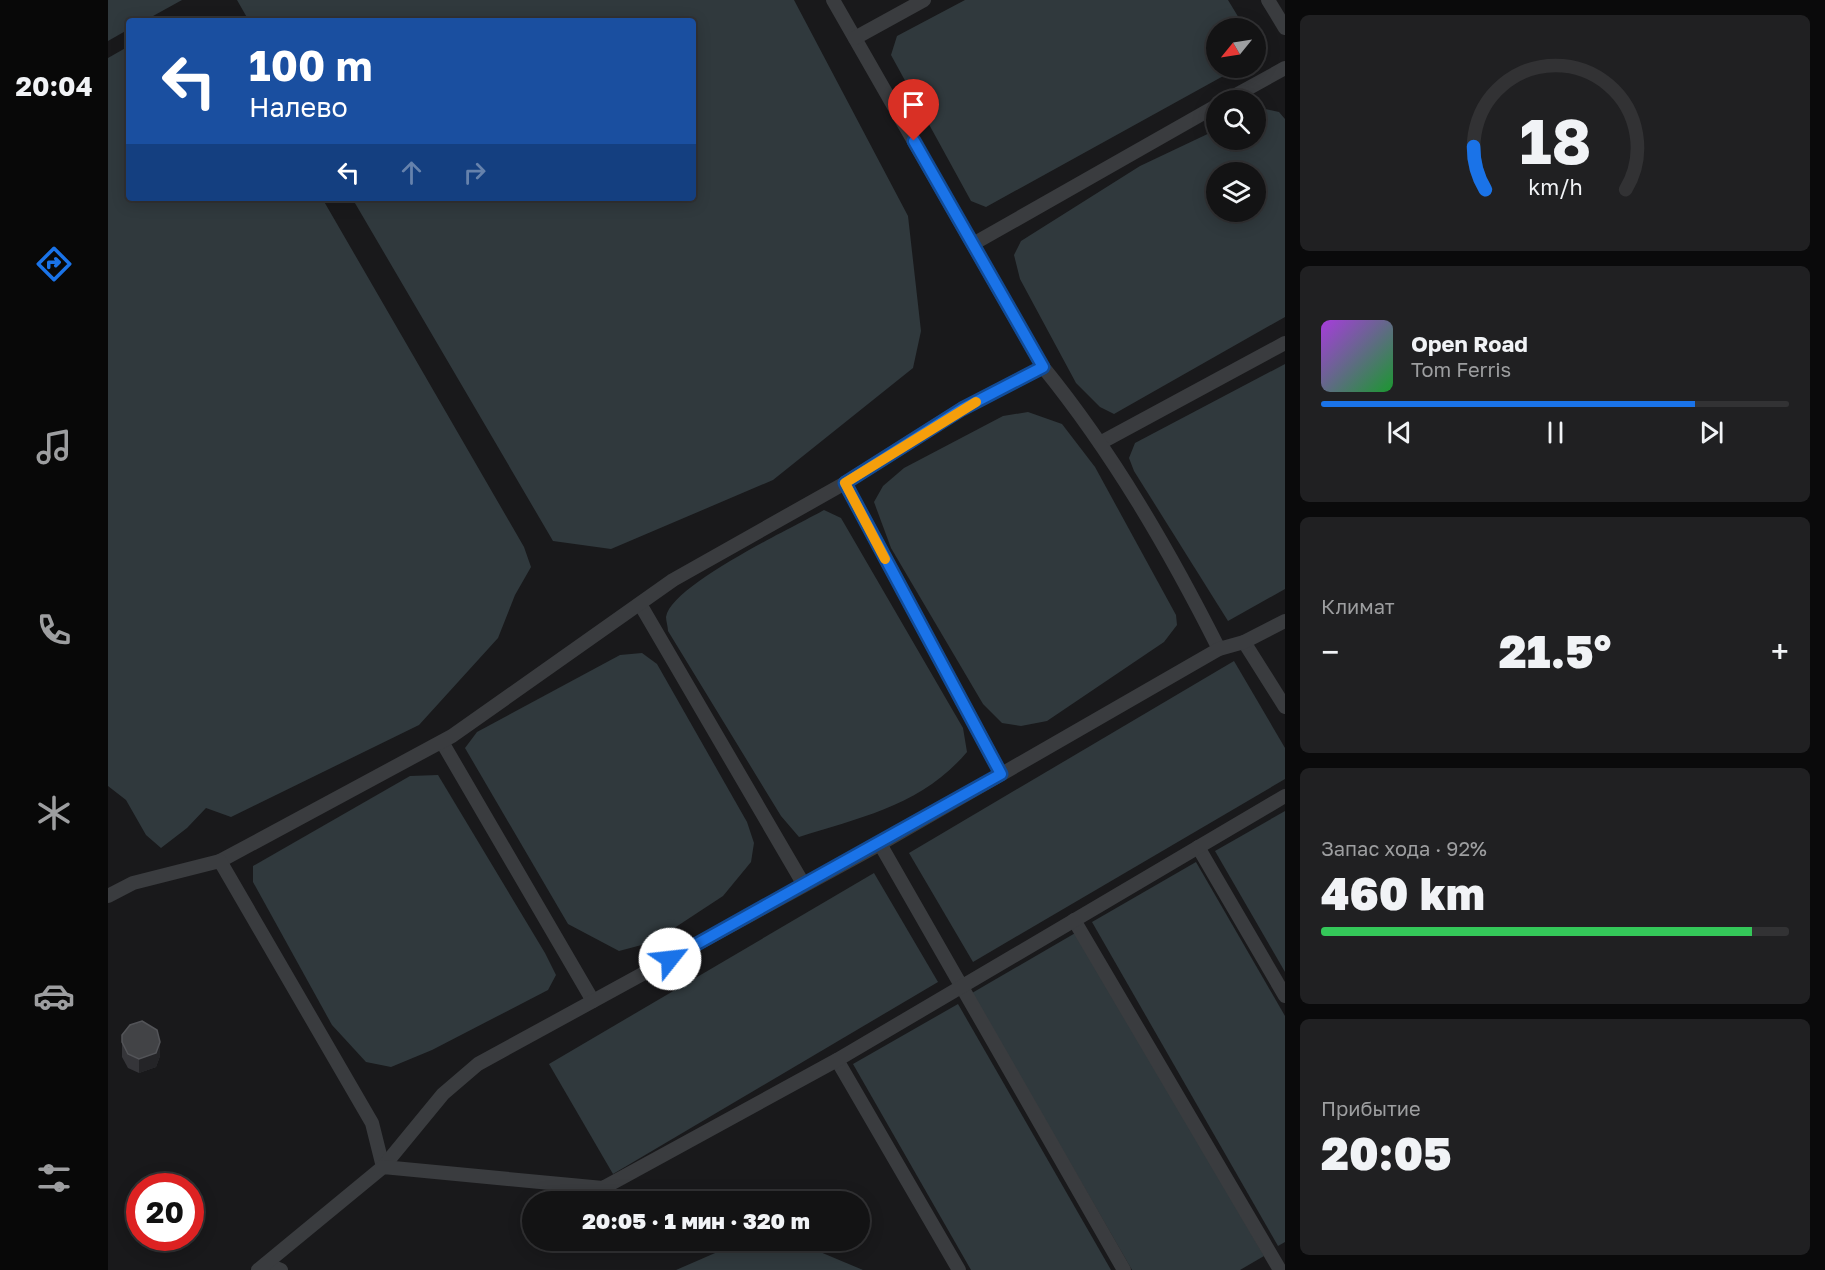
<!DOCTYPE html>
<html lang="ru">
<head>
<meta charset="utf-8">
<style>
	body { margin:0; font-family:"Golos Text",sans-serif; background:#202022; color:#f1f3f6; height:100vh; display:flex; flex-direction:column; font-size:22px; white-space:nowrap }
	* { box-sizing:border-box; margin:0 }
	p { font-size:20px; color:#9d9ea0 }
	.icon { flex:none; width:33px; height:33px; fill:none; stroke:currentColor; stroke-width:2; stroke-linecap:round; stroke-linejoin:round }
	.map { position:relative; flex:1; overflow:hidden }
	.panel { display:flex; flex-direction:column; gap:15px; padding:15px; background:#0a0a0b; width:540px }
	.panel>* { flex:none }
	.banner { position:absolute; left:18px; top:18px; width:570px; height:183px; border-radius:6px; box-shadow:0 3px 15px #0003,0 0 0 2px #323234; background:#1a4fa0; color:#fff; overflow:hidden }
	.needle { width:39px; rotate:240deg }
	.tools { position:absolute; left:1098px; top:18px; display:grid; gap:12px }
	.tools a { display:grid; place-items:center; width:60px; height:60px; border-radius:50%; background:#131314; box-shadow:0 3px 15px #0003,0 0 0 2px #323234; font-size:30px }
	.speed { position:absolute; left:18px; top:1173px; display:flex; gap:12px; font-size:30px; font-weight:700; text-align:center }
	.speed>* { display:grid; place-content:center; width:78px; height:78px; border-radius:50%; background:#131314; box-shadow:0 3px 15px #0003,0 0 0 2px #323234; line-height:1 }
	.speed .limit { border:9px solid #d22; background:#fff; color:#111 }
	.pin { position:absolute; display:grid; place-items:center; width:51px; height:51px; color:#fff; margin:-62px -26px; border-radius:50% 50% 50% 0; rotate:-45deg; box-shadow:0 0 6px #0007 }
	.pin .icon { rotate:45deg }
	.me { position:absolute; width:66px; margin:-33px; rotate:61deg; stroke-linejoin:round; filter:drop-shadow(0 0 4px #0008) }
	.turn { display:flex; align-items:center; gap:21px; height:126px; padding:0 24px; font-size:27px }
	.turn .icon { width:78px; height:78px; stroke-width:2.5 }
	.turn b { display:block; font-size:42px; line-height:51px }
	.lanes { display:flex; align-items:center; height:57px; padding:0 24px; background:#0003; justify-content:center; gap:30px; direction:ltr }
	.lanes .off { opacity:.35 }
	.big { font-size:45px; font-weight:800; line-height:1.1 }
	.panel .tile { flex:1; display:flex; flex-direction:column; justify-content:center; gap:9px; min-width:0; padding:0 21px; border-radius:9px; background:#202022 }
	.panel .dial { align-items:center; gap:0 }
	.dial svg { height:156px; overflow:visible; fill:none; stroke:#323234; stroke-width:7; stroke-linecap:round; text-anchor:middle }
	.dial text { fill:#f1f3f6; stroke:none }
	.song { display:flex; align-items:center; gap:18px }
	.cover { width:72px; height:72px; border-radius:9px; background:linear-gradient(135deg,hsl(280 70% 55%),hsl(130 70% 35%)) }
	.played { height:6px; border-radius:3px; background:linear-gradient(90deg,#1a73e8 80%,#323234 80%) }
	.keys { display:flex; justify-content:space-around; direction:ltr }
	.heat { display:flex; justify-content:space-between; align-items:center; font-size:33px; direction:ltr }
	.charge { height:9px; border-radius:4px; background:linear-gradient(90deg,#34c759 92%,#323234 0) }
	.trip { position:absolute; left:414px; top:1191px; width:348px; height:60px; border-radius:30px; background:#131314; box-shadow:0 3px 15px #0003,0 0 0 2px #323234; font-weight:800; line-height:60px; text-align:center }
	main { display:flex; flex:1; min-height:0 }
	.tab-bar { display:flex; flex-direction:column; width:108px; justify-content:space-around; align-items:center; background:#080808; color:#9d9ea0 }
	.tab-bar .icon { width:42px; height:42px }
	.tab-bar .on { color:#1a73e8 }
	.tab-bar b { font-size:27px; color:#f1f3f6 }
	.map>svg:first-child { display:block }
	.water { fill:#30393d; fill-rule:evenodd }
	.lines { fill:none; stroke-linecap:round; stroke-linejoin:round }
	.service { stroke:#3a3c3f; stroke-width:14 }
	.wall { fill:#353539 }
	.shaded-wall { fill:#242427 }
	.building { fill:#424346; stroke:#535458; stroke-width:1.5 }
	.route-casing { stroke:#114b97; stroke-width:15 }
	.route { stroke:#1a73e8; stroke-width:10 }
	.slow { stroke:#f59e0b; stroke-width:10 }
</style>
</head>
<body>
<main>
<nav class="tab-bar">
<b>20:04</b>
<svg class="icon on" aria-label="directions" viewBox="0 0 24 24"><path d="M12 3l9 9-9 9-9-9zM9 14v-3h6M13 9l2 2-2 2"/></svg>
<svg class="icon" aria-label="music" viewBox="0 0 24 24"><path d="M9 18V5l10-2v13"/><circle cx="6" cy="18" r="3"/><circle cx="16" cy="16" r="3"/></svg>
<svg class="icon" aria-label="phone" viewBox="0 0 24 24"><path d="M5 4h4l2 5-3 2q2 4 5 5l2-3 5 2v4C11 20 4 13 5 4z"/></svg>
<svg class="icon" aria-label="climate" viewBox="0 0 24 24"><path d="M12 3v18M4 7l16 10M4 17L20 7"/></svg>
<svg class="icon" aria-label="car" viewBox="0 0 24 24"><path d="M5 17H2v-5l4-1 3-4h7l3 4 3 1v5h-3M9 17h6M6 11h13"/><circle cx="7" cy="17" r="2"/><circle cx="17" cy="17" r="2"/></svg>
<svg class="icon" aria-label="filters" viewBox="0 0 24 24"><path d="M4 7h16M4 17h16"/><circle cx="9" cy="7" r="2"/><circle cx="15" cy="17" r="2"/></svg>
</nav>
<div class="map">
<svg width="1177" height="1270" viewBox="0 0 1177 1270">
	<rect width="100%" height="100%" fill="#19191b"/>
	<g class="water">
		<path d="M0,0H74L36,21H21V29L0,41Z"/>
		<path d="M129,0H686L800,216L813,331L805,368L665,480L503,549L445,541L244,198H585V21H141Z"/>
		<path d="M857,0H1120L1137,28H1108V68H1130L1128,69L878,207L863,201L783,55L789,36Z"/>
		<path d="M21,46V198H214L416,547L423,567L407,595L390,638L311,725L123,817L98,808L79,828L53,848L38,835L18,800L0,786V58Z"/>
		<path d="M1153,108L1171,112L1177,119V317L1006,414L992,407L968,383L912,279L906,255L913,241L1032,166L1108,130V140H1148V111ZM1108,172H1148V212H1108Z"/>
		<path d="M1177,364V589L1120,621L1026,471L1021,458L1027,443Z"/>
		<path d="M920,412L954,424L987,467L1068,615L1069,625L1056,642L939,721L913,726L894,723L875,704L783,548L766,502L775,486L796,468L895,416Z"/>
		<path d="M716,510L733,518L855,728L859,752C814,805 754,817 691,837L673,816L560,631C560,627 558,621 558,617C563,585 686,527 716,510Z"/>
		<path d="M534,653L549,664L639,822L646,843L643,862L615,896L545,942L511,951L460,924L357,748L369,732L512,655Z"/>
		<path d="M1126,661L1177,748V779L865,962L801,853Z"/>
		<path d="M330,775L437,953L448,975L440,990L324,1050L283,1067L258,1062L224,1025L145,882V866L302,776Z"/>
		<path d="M1177,811V972L1107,851Z"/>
		<path d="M1088,862L1177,1016V1242L1170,1246L984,922Z"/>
		<path d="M766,873L830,982L505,1174L441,1064Z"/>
		<path d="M969,932L1156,1256L1132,1270H1024L864,993Z"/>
		<path d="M850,1004L1003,1270H863L745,1064Z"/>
		<path d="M637,1240L686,1241L755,1270H568Z"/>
	</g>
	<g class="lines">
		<g class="service">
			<path d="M725,0L935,367"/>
			<path d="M1160,0L1177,28"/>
			<path d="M747,38L816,0"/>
			<path d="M1119,100L1177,68"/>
			<path d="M865,244L1108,106"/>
			<path d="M992,443L1177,343"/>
			<path d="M737,483L893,774"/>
			<path d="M532,604L696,885"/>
			<path d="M1136,642L1177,707"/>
			<path d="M334,742L485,1001"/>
			<path d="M772,844L1016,1270"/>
			<path d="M1090,847L1177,996"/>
			<path d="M112,861L344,736L565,580L737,483L854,409L935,367C1005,453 1061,550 1111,649"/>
			<path d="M0,896L25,883L112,861L264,1123L275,1167"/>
			<path d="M966,920L1172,1270"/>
			<path d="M729,1060L851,1270"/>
			<path d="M275,1167L335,1094L370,1064L772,844L1111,649L1136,642L1177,621"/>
			<path d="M158,1264L173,1270"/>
			<path d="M150,1270L275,1167L495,1188L729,1060L1177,796"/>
		</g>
	</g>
	<path class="wall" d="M14,1035L52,1056L48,1067L31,1073L20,1068L14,1057Z"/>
	<path class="shaded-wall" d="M52,1042V1056L48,1067L31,1073V1059Z"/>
	<path class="building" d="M34,1021L49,1030L52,1042L48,1053L31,1059L20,1054L14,1042V1035L22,1025Z"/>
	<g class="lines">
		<defs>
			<path id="route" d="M562,959L893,774L737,483L854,409L935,367L806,141"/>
		</defs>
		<use href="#route" class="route-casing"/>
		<use href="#route" class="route"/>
		<path class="slow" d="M777,559L737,483L868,402"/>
	</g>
</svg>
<div class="tools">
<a><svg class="needle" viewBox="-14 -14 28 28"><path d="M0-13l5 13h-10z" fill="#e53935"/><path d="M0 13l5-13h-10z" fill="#9d9ea0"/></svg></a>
<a><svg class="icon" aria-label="search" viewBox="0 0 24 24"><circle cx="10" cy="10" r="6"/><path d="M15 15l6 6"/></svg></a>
<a><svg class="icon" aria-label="layers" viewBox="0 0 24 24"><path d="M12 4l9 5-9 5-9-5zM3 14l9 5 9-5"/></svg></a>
</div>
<div class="speed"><div class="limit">20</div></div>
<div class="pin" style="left:806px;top:141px;background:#d93025"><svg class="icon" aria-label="arrive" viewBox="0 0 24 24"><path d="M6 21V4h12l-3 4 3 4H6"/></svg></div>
<svg class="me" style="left:562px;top:959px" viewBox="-20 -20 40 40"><circle r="19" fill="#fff"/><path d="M0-13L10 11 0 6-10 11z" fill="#1a73e8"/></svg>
<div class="trip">20:05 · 1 мин · 320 m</div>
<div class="banner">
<div class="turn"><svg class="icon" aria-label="left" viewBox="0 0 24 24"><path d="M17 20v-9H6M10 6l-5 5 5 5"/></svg><div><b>100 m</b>Налево</div></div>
<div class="lanes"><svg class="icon" aria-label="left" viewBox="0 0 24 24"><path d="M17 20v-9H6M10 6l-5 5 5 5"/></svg><svg class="icon off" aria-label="ahead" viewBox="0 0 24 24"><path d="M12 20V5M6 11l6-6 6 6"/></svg><svg class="icon off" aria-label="right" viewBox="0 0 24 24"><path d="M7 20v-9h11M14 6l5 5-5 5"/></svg></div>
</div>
</div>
<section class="panel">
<div class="tile dial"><svg viewBox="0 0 100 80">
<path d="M14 69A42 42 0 1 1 86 69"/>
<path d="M14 69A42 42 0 0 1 8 47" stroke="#1a73e8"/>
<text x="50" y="56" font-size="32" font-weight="700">18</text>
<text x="50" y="72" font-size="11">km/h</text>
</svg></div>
<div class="tile">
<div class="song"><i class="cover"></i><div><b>Open Road</b><p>Tom Ferris</p></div></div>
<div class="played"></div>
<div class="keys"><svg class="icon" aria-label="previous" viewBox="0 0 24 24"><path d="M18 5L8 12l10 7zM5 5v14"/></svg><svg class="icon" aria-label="pause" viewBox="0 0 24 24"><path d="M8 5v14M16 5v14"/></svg><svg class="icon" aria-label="next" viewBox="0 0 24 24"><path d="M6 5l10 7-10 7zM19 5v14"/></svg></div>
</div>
<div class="tile"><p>Климат</p>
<div class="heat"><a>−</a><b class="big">21.5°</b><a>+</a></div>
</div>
<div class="tile"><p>Запас хода · 92%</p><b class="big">460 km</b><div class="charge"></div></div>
<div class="tile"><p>Прибытие</p><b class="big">20:05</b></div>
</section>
</main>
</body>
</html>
